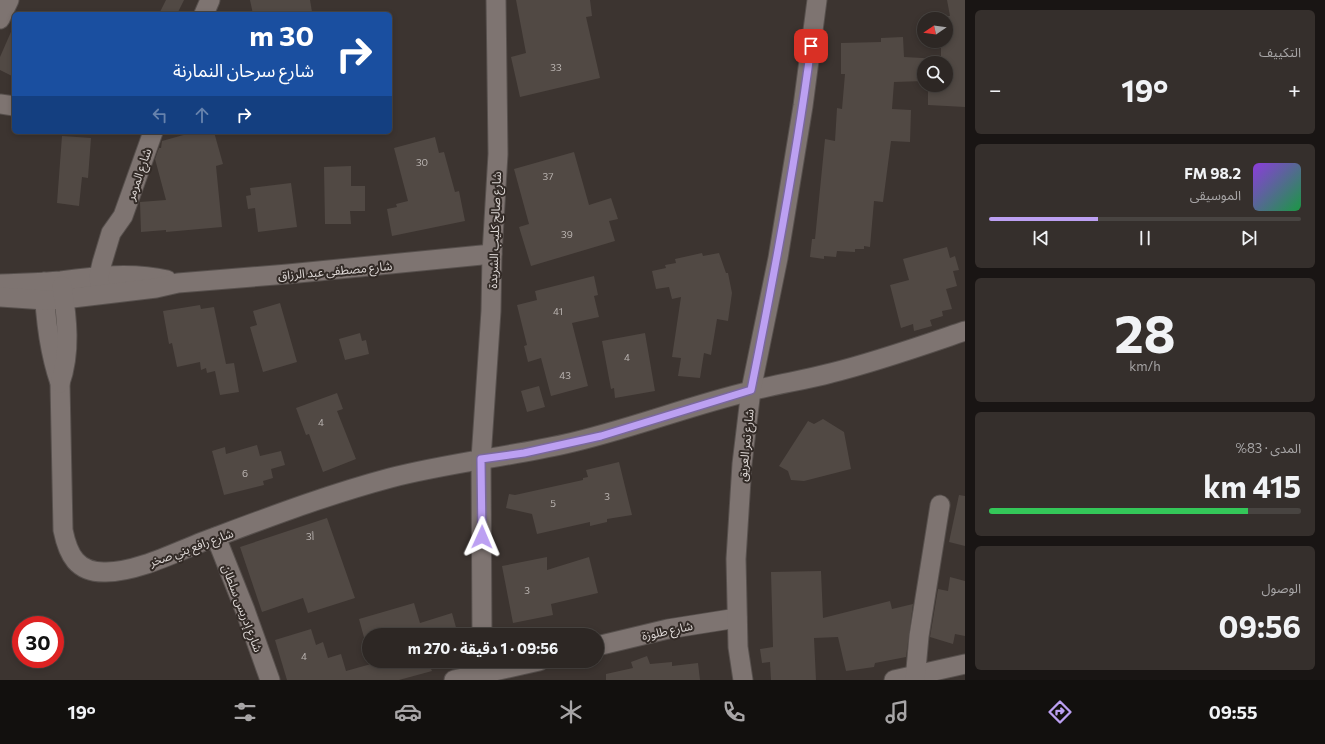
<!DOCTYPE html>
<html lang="ar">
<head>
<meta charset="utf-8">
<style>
	body { margin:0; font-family:Commissioner,"Noto Sans Arabic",sans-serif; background:#352f2c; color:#f1f3f6; direction:rtl; height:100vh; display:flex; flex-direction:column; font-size:15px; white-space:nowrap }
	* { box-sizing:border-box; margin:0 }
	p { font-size:13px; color:#a7a5a6 }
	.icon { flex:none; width:22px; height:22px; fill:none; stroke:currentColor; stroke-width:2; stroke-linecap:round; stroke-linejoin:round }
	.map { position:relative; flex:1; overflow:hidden; direction:ltr }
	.sheet { display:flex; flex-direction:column; gap:10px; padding:10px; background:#191514; width:360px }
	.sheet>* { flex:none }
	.banner { position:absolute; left:12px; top:12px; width:380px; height:122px; border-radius:6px; box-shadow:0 2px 6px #0003,0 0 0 1px #484441; direction:rtl; background:#1a4fa0; color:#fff; overflow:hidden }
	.needle { width:26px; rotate:257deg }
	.controls { position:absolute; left:917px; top:12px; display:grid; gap:8px }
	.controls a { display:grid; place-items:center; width:36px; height:36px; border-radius:50%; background:#2d2724; box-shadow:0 2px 6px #0003,0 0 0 1px #484441; font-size:20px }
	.speed { position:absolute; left:12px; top:616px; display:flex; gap:8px; font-size:20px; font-weight:700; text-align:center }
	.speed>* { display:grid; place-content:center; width:52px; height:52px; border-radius:50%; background:#2d2724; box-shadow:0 2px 6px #0003,0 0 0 1px #484441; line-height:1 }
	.speed .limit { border:6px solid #d22; background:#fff; color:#111 }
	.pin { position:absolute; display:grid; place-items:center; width:34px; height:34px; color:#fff; margin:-17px; border-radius:8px; box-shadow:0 2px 6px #0006 }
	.me { position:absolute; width:44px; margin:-22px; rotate:1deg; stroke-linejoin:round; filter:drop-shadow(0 0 3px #0008) }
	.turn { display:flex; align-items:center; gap:14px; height:84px; padding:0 12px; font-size:18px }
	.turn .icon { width:52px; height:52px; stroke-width:2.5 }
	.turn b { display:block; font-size:28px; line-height:34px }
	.lanes { display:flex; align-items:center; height:38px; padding:0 12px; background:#0003; justify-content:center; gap:20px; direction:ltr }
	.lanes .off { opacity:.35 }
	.big { font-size:30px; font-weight:700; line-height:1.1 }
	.sheet .widget { flex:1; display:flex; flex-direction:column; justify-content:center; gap:6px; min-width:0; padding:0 14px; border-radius:6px; background:#352f2c }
	.sheet .dial { align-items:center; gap:0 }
	.dial b { font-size:52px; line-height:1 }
	.song { display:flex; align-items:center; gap:12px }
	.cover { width:48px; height:48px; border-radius:6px; background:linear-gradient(135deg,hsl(270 70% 55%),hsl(140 70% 35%)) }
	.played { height:4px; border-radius:2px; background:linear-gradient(90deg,#bca0f2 35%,#484441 35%) }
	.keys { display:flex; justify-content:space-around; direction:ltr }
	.heat { display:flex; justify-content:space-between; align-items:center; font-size:22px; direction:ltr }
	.charge { height:6px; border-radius:3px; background:linear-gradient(90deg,#34c759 83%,#484441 0) }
	.trip { position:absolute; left:362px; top:628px; width:242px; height:40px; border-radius:20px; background:#2d2724; box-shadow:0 2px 6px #0003,0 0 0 1px #484441; font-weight:700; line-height:40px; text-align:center; direction:rtl }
	.menu { display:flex; height:64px; justify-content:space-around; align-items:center; background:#12100e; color:#a7a5a6 }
	.menu .icon { width:28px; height:28px }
	.menu .on { color:#bca0f2 }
	.menu b { font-size:18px; color:#f1f3f6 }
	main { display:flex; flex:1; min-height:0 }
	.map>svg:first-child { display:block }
	.building { fill:#514944 }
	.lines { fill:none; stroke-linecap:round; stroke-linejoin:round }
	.minor-casing { stroke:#57504d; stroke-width:21 }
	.minor { stroke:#7e7471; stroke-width:19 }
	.route-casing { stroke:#7a689d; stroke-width:10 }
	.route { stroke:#bca0f2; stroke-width:7 }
	.labels { text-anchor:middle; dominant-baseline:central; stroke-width:4; stroke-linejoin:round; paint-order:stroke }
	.number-label { font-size:10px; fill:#bab4b1 }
	.street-label { font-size:12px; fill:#ddd7d5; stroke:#322a26 }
</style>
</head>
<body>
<main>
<section class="sheet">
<div class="widget"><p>التكييف</p>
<div class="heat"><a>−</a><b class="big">19°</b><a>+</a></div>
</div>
<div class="widget">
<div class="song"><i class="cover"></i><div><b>98.2 FM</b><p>الموسيقى</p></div></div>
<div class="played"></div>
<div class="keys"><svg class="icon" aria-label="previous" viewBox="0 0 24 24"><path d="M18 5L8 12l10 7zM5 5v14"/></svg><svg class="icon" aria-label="pause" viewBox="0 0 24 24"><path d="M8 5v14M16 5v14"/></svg><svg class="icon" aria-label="next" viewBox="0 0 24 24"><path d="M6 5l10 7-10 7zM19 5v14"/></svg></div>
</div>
<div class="widget dial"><b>28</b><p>km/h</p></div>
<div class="widget"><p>المدى · 83%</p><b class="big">415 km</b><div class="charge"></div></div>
<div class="widget"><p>الوصول</p><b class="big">09:56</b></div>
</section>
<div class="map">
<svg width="965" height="680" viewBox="0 0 965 680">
	<rect width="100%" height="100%" fill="#3c3430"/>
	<g class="building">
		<path d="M166,0H184L177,14H159Z"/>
		<path d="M250,0H310L312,12L303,14H253Z"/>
		<path d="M516,0H590L592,16L586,17L600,78L520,97L511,57L526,53Z"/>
		<path d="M947,0H965V107L928,105V85H946V63H924V81L894,82L892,109L911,110L910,142L891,141L883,202L874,201L870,247L864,246V249H855V252L837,251L836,257L824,256V259L810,257L812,239H815L825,139L835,141L837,108L842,109L845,74H841V43L881,42V38L903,37L904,57L941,59V41H946V19H941L942,16H950Z"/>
		<path d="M14,25V77L0,70V57Z"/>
		<path d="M194,132H214L223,164L216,166L222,227L166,232V230L141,232L140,202L166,200L155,159L159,148H161L162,141Z"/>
		<path d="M62,136L91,138L88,178L82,177L79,206L57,203Z"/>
		<path d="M435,137L439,153L444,152L455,192L459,191L465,221L392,236L387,209L397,207L396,204L408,201L394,148Z"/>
		<path d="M574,152L589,205L611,198L618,219L609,221L615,241L531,266L519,227L529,224L514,169Z"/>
		<path d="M351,166V186H365V211H350L351,224H325L324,167Z"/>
		<path d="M291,183L297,227L258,232L255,208L248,209L246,196L251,195L250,188Z"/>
		<path d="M947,247L950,258L955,256L959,270L953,271L957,286L946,289L952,309L942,311L943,316L930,320L932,326L914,331L913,324L901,328L890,285L909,280L903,259Z"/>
		<path d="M702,253L703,256L719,253L726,273H728L732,293L728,321L717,319L711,355L704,353L700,378L678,376L681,358L672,357L681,297L672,299L669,287L656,289L652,271L666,268L665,265L676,263L675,259Z"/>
		<path d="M594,276L598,295L594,296L599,317L572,323L588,386L551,396L541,358L528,362L524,346L527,345L517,305L537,300L535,291Z"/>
		<path d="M280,303L297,362L263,372L250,327L257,325L253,311Z"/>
		<path d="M200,305L201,309L214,307L226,364L234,363L239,392L220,395L215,371L207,373L206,368L201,370L200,362L177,367L172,343L169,344L163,311Z"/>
		<path d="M360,333L362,341L366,340L369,354L345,360L339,339Z"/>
		<path d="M645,333L655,391L615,398L614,388L611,389L602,341Z"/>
		<path d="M539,386L545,407L527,412L521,391Z"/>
		<path d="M337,393L343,409L337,411L356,459L323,472L309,434L306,435L296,408Z"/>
		<path d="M823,419L844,432L851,469L804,481L791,480L788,471L779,466L808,421L814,424Z"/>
		<path d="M257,445L260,456L281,451L285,465L271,469L273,478L263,481L264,485L224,495L212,451L225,447L226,454Z"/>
		<path d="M619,462L632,515L607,519V522L590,526V522L537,534L532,514L506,508L509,494L515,495L583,480V478L588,477L586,470Z"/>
		<path d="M959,495L965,496V546L949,542Z"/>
		<path d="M327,518L355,598L308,613L303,598L262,612L240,547Z"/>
		<path d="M547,557V570L589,557L598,593L551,604L553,615L513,623L502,566Z"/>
		<path d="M821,571L823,618L890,601L892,609L913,604L906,657L875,663L874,667L846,671L838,637L814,638L816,680H771L770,662L762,663L760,649L773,647L771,572Z"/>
		<path d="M950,577L965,581V636L955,634L953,644L930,637L938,589L948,591Z"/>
		<path d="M414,603L420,623L452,613L457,631L444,635H369V656L359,619Z"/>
		<path d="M311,629L316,645L323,642L328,658L341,654L346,671L371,664L370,661H444L445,666L431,669L432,671L399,680H287L275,640Z"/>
		<path d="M647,656L650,664L672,662V666L698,663L700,680H606V674L633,668L631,662Z"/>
	</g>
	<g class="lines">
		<defs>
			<g id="minor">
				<path d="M204,14L210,0"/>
				<path d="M0,19L9,0"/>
				<path d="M0,104L14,106"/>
				<path d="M44,282C45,316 49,351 60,383L63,530C68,555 77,573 106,572C136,572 174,553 202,542C264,519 326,495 390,478C448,463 507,457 565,444C628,430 688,406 751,391C777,384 805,380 831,373C876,362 921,346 965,331"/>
				<path d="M0,284C20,283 41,283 61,281C96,276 133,272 167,280"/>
				<path d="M100,288L99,276L102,263L111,233L123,216L153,132"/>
				<path d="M0,297L45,300L64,299L156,288L178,283L288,274L492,254"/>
				<path d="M60,383C71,352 67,318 62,286"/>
				<path d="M216,537L245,610L270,680"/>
				<path d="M482,635L481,459L491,311L492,254L498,154L496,0"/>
				<path d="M597,646L668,629L737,618"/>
				<path d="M454,680L539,661"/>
				<path d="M743,680L738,647L736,559L742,464L751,390L778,258L803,106L817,0"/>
				<path d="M894,680L965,664"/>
				<path d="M915,680L919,636L940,505"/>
			</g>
		</defs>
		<use href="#minor" class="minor-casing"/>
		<use href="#minor" class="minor"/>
	</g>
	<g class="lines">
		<defs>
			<path id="route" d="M482,537L481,459L524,453L601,436L751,390C774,276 796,161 811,46"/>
		</defs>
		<use href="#route" class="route-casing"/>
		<use href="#route" class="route"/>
	</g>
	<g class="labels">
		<g class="number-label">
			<text x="556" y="67">33</text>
			<text x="422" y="162">30</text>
			<text x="548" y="176">37</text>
			<text x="567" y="234">39</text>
			<text x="558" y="311">41</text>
			<text x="627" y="357">4</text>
			<text x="565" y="375">43</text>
			<text x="321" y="422">4</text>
			<text x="245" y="473">6</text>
			<text x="607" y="496">3</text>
			<text x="553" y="503">5</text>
			<text x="310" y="536">3أ</text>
			<text x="527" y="590">3</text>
			<text x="304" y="656">4</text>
		</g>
		<g class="street-label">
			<text transform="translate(138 174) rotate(-71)">شارع المرمر</text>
			<text transform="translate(494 230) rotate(-88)">شارع صالح كليب الشريدة</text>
			<text transform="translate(335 270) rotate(-5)">شارع مصطفى عبد الرزاق</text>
			<text transform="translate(745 445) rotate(-84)">شارع نمر العريق</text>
			<text transform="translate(191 547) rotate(-20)">شارع رافع بني صخر</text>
			<text transform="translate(243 608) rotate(69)">شارع إدريس سلطان</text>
			<text transform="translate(667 630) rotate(-12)">شارع طلوزة</text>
		</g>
	</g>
</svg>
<div class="controls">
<a><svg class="needle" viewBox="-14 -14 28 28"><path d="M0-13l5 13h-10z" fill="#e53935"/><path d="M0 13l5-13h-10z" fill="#a7a5a6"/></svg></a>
<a><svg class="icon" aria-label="search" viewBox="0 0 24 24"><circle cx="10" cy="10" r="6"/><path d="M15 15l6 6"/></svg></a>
</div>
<div class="speed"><div class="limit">30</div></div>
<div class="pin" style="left:811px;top:46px;background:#d93025"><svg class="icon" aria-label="arrive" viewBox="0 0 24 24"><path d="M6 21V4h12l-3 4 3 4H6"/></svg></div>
<svg class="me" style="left:482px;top:537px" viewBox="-20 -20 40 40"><path d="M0-17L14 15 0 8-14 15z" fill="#bca0f2" stroke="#fff" stroke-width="4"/></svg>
<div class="trip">09:56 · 1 دقيقة · 270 m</div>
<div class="banner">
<div class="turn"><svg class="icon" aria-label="right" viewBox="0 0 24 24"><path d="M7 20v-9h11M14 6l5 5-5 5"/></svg><div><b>30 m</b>شارع سرحان النمارنة</div></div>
<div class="lanes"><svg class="icon off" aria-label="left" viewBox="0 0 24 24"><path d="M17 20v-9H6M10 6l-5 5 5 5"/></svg><svg class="icon off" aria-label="ahead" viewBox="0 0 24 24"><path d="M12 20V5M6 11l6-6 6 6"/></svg><svg class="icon" aria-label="right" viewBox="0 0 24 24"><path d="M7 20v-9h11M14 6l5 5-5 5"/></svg></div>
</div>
</div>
</main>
<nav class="menu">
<b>09:55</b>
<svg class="icon on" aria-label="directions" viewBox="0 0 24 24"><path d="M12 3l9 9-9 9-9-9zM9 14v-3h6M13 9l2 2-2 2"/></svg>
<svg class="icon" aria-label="music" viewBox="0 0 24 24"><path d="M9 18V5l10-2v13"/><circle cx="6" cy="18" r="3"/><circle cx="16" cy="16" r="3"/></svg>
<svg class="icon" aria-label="phone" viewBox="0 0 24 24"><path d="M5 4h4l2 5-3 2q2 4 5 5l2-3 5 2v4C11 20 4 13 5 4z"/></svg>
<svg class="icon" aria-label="climate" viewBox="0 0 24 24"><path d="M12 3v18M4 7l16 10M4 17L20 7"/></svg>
<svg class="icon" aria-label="car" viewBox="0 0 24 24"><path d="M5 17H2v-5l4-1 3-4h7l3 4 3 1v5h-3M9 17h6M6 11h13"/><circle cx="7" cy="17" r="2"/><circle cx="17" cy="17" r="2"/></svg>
<svg class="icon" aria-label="filters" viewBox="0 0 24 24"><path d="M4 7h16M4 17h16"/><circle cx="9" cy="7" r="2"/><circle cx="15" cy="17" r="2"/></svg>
<b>19°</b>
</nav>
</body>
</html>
